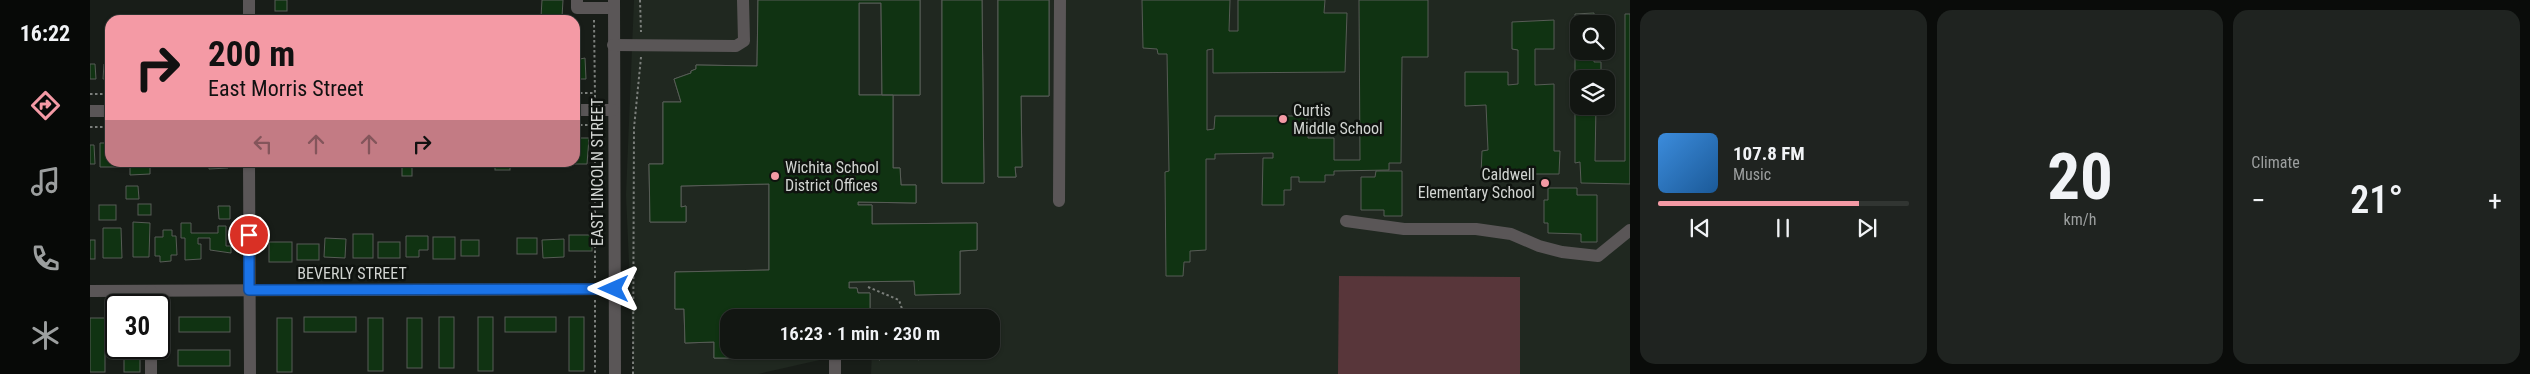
<!DOCTYPE html>
<html lang="en">
<head>
<meta charset="utf-8">
<style>
	body { margin:0; font-family:"Roboto Condensed",sans-serif; background:#1f2320; color:#f1f3f6; height:100vh; display:flex; flex-direction:column; font-size:19px; white-space:nowrap }
	* { box-sizing:border-box; margin:0 }
	p { font-size:16px; color:#9c9f9f }
	.icon { flex:none; width:28px; height:28px; fill:none; stroke:currentColor; stroke-width:2; stroke-linecap:round; stroke-linejoin:round }
	.map { position:relative; flex:1; overflow:hidden }
	.drawer { display:flex; flex-direction:column; gap:10px; padding:10px; background:#0a0c0a; width:900px }
	.drawer>* { flex:none }
	.top-card { position:absolute; left:15px; top:15px; width:475px; height:152px; border-radius:15px; box-shadow:0 1px 4px #0004,0 0 0 1px #313532; background:#f49aa5; color:#111; overflow:hidden }
	.fabs { position:absolute; left:1480px; top:15px; display:grid; gap:10px }
	.fabs a { display:grid; place-items:center; width:45px; height:45px; border-radius:10px; background:#121612; box-shadow:0 1px 4px #0004,0 0 0 1px #313532; font-size:25px }
	.speed { position:absolute; left:15px; top:294px; display:flex; gap:10px; font-size:25px; font-weight:700; text-align:center }
	.speed>* { display:grid; place-content:center; width:65px; height:65px; border-radius:50%; background:#121612; box-shadow:0 1px 4px #0004,0 0 0 1px #313532; line-height:1 }
	.speed .limit { border:2px solid #111; border-radius:8px; background:#fff; color:#111 }
	.pin { position:absolute; display:grid; place-items:center; width:42px; height:42px; color:#fff; margin:-21px; border:2px solid #fff; border-radius:50%; box-shadow:0 1px 5px #0007 }
	.me { position:absolute; width:55px; margin:-28px; rotate:270deg; stroke-linejoin:round; filter:drop-shadow(0 0 4px #0008) }
	.turn { display:flex; align-items:center; gap:18px; height:105px; padding:0 20px; font-size:22px }
	.turn .icon { width:65px; height:65px; stroke-width:2.5 }
	.turn b { display:block; font-size:35px; line-height:42px }
	.lanes { display:flex; align-items:center; height:48px; padding:0 20px; background:#0003; justify-content:center; gap:25px; direction:ltr }
	.lanes .off { opacity:.35 }
	.big { font-size:38px; font-weight:600; line-height:1.1 }
	.drawer .widget { flex:1; display:flex; flex-direction:column; justify-content:center; gap:8px; min-width:0; padding:0 18px; border-radius:15px; background:#1f2320 }
	.drawer .dial { align-items:center; gap:0 }
	.dial b { font-size:65px; line-height:1 }
	.song { display:flex; align-items:center; gap:15px }
	.cover { width:60px; height:60px; border-radius:8px; background:linear-gradient(135deg,hsl(210 70% 55%),hsl(210 70% 35%)) }
	.played { height:5px; border-radius:2px; background:linear-gradient(90deg,#f49aa5 80%,#313532 80%) }
	.keys { display:flex; justify-content:space-around; direction:ltr }
	.heat { display:flex; justify-content:space-between; align-items:center; font-size:28px; direction:ltr }
	.drawer .tiles { flex:1; display:grid; gap:10px; grid-template-columns:repeat(3,1fr) }
	.trip { position:absolute; left:630px; top:309px; width:280px; height:50px; border-radius:15px; background:#121612; box-shadow:0 1px 4px #0004,0 0 0 1px #313532; font-weight:600; line-height:50px; text-align:center }
	main { display:flex; flex:1; min-height:0 }
	.dock { display:flex; flex-direction:column; width:90px; justify-content:space-around; align-items:center; background:#070907; color:#9c9f9f }
	.dock .icon { width:35px; height:35px }
	.dock .active { color:#f49aa5 }
	.dock b { font-size:22px; color:#f1f3f6 }
	.map>svg:first-child { display:block }
	.built { fill:#202820; fill-rule:evenodd }
	.grass { fill:#58363a }
	.building { fill:#103312; stroke:#575c56 }
	.lines { fill:none; stroke-linecap:round; stroke-linejoin:round }
	.path { stroke:#7b7f7b; stroke-width:2; stroke-dasharray:2.5 2.5; stroke-linecap:butt }
	.minor { stroke:#5a5657; stroke-width:12 }
	.route-casing { stroke:#114b97; stroke-width:12 }
	.route { stroke:#1a73e8; stroke-width:9 }
	.poi-dot { fill:#f49aa5; stroke:#0f130f; stroke-width:2 }
	.labels { text-anchor:middle; dominant-baseline:central; stroke-width:5; stroke-linejoin:round; paint-order:stroke }
	.poi-label { font-size:16px; fill:#d2d5d2; stroke:#0f130f; text-anchor:start }
	.street-label { font-size:16px; fill:#d2d5d2; stroke:#0f130f }
</style>
</head>
<body>
<main>
<nav class="dock">
<b>16:22</b>
<svg class="icon active" aria-label="directions" viewBox="0 0 24 24"><path d="M12 3l9 9-9 9-9-9zM9 14v-3h6M13 9l2 2-2 2"/></svg>
<svg class="icon" aria-label="music" viewBox="0 0 24 24"><path d="M9 18V5l10-2v13"/><circle cx="6" cy="18" r="3"/><circle cx="16" cy="16" r="3"/></svg>
<svg class="icon" aria-label="phone" viewBox="0 0 24 24"><path d="M5 4h4l2 5-3 2q2 4 5 5l2-3 5 2v4C11 20 4 13 5 4z"/></svg>
<svg class="icon" aria-label="climate" viewBox="0 0 24 24"><path d="M12 3v18M4 7l16 10M4 17L20 7"/></svg>
</nav>
<div class="map">
<svg width="1540" height="374" viewBox="0 0 1540 374">
	<rect width="100%" height="100%" fill="#181d18"/>
	<path class="built" d="M544,0H1540V374H781L782,350H901V318H639V350H774L668,374H544L536,195ZM1489,24H1516V51H1489ZM1489,79H1516V106H1489Z"/>
	<path class="grass" d="M1249,276L1430,277V374H1248Z"/>
	<g class="building">
		<rect x="185" y="0" width="12" height="11"/>
		<path d="M452,0H473L472,17H451Z"/>
		<path d="M668,0H830V95H792L791,3H769V95H803V168H810L811,185H826V203L768,202V205H782V224L887,223V250L870,251V294L825,295L824,281L759,282V288H767L768,293H780V318H639V350H674V358H624V342L595,343L594,309H585V272L679,270V184L591,186V207L596,206V222H560L559,164H573V102H591L584,79L601,73V71L606,69V65L667,66Z"/>
		<path d="M668,0H830V95H792L791,3H769V95H803V168H810L811,185H826V203L768,202V205H782V224L887,223V250L870,251V294L825,295L824,281L759,282V288H767L768,293H780V318H639V350H674V358H624V342L595,343L594,309H585V272L679,270V184L591,186V207L596,206V222H560L559,164H573V102H591L584,79L601,73V71L606,69V65L667,66Z"/>
		<path d="M852,0H892L894,183H852Z"/>
		<path d="M852,0H892L894,183H852Z"/>
		<path d="M908,0H959V96H931L932,167H925L926,177H908Z"/>
		<path d="M908,0H959V96H931L932,167H925L926,177H908Z"/>
		<path d="M1052,0H1140L1139,31H1148V0H1235L1234,13H1257L1255,72L1123,73V49L1117,50V130L1124,129L1125,116H1217L1218,138H1244V160H1270L1269,0H1338V57H1312L1311,163H1299V170L1244,171V175H1235V182H1209V177H1201V190H1194V205H1172L1173,158H1183V153L1125,154V159H1116V250L1100,251V262H1094L1093,276H1076L1075,172L1079,171L1077,54H1068L1067,49L1053,48Z"/>
		<path d="M1504,13V24H1489V51H1504V62H1511V79H1489V106H1506L1505,161H1535V14H1540V184L1491,183L1490,162L1485,163V14Z"/>
		<path d="M1464,20V49H1445V85L1464,84V151H1470L1469,174H1391L1392,151L1398,150L1396,105L1375,106V72H1418V85L1428,84V50L1422,49V22Z"/>
		<path d="M485,52H490V59L495,58L496,79H485Z"/>
		<path d="M0,64H5L6,79H0Z"/>
		<path d="M14,64L20,65V79H13Z"/>
		<path d="M485,138H499L497,164H484Z"/>
		<path d="M10,143H20V162H30V167H10Z"/>
		<path d="M0,145H4L5,164H0Z"/>
		<path d="M40,162H60V174L40,175Z"/>
		<rect x="92" y="162" width="22" height="5"/>
		<path d="M119,162H138V168L119,169Z"/>
		<rect x="312" y="162" width="10" height="14"/>
		<rect x="405" y="162" width="15" height="8"/>
		<path d="M1286,171H1312V216H1294V210H1271V177H1285Z"/>
		<path d="M36,186H48L49,199H36Z"/>
		<path d="M1458,188H1487V195H1507V242H1491V234L1458,233V223H1454V200H1458Z"/>
		<rect x="48" y="204" width="13" height="11"/>
		<rect x="9" y="205" width="17" height="15"/>
		<path d="M128,206H140V219H129Z"/>
		<path d="M43,222L60,223L59,257H43Z"/>
		<path d="M91,223H101V233H128V226H136V246H141V253L120,250V238H108V244H111V259L95,260V238H91Z"/>
		<path d="M13,228H31L32,258H13Z"/>
		<path d="M73,230H82V236H86L87,255H81V261L70,262V256H65V237H73Z"/>
		<rect x="263" y="234" width="20" height="24"/>
		<rect x="479" y="235" width="23" height="16"/>
		<path d="M316,236H338V250H329V257H316Z"/>
		<rect x="343" y="237" width="22" height="22"/>
		<path d="M235,238L256,239L255,258L234,257Z"/>
		<rect x="427" y="238" width="20" height="16"/>
		<path d="M474,239V257L453,258L452,240Z"/>
		<rect x="0" y="240" width="5" height="19"/>
		<rect x="371" y="240" width="18" height="16"/>
		<rect x="179" y="242" width="23" height="20"/>
		<rect x="288" y="242" width="22" height="16"/>
		<rect x="207" y="244" width="22" height="16"/>
		<rect x="89" y="317" width="51" height="15"/>
		<rect x="214" y="317" width="52" height="15"/>
		<rect x="349" y="317" width="15" height="51"/>
		<rect x="388" y="317" width="15" height="54"/>
		<rect x="415" y="317" width="51" height="15"/>
		<rect x="479" y="317" width="15" height="54"/>
		<rect x="0" y="318" width="15" height="54"/>
		<rect x="187" y="318" width="15" height="54"/>
		<rect x="278" y="318" width="15" height="53"/>
		<rect x="317" y="318" width="15" height="50"/>
		<rect x="34" y="348" width="16" height="24"/>
		<rect x="88" y="350" width="52" height="16"/>
	</g>
	<g class="lines">
		<g class="path">
			<path d="M550,0L551,32"/>
			<path d="M504,20L505,98"/>
			<path d="M485,93H505"/>
			<path d="M0,94H20"/>
			<path d="M485,125H505"/>
			<path d="M0,127H20"/>
			<path d="M505,278V122"/>
			<path d="M778,287L809,300L815,318"/>
			<path d="M505,300V374"/>
			<path d="M783,350L790,360"/>
			<path d="M826,350L829,360"/>
			<path d="M543,374L544,128L551,57"/>
		</g>
		<g class="minor">
			<path d="M159,0V20"/>
			<path d="M487,0V8H524"/>
			<path d="M524,0L525,374"/>
			<path d="M523,45L646,46L654,41L653,0"/>
			<path d="M485,110H523"/>
			<path d="M0,111H20"/>
			<path d="M159,162L160,374"/>
			<path d="M969,201L970,0"/>
			<path d="M1256,221L1314,229H1386L1421,234L1449,246L1472,252L1508,256L1540,230"/>
			<path d="M0,291L524,289"/>
			<path d="M61,305V291"/>
			<path d="M61,374V348"/>
			<path d="M745,374V360"/>
		</g>
	</g>
	<g class="lines">
		<defs>
			<path id="route" d="M159,235V290L524,289"/>
		</defs>
		<use href="#route" class="route-casing"/>
		<use href="#route" class="route"/>
	</g>
	<g class="poi-dot">
		<circle cx="1193" cy="119" r="5"/>
		<circle cx="685" cy="176" r="5"/>
		<circle cx="1455" cy="183" r="5"/>
	</g>
	<g class="labels">
		<g class="poi-label">
			<text x="1203" y="110">Curtis<tspan x="1203" dy="18">Middle School</tspan></text>
			<text x="695" y="167">Wichita School<tspan x="695" dy="18">District Offices</tspan></text>
			<text x="1445" y="174" text-anchor="end">Caldwell<tspan x="1445" dy="18">Elementary School</tspan></text>
		</g>
		<g class="street-label">
			<text transform="translate(507 172) rotate(-90)">EAST LINCOLN STREET</text>
			<text x="262" y="273">BEVERLY STREET</text>
		</g>
	</g>
</svg>
<div class="fabs">
<a><svg class="icon" aria-label="search" viewBox="0 0 24 24"><circle cx="10" cy="10" r="6"/><path d="M15 15l6 6"/></svg></a>
<a><svg class="icon" aria-label="layers" viewBox="0 0 24 24"><path d="M12 4l9 5-9 5-9-5zM3 14l9 5 9-5"/></svg></a>
</div>
<div class="speed"><div class="limit">30</div></div>
<div class="pin" style="left:159px;top:235px;background:#d93025"><svg class="icon" aria-label="arrive" viewBox="0 0 24 24"><path d="M6 21V4h12l-3 4 3 4H6"/></svg></div>
<svg class="me" style="left:524px;top:289px" viewBox="-20 -20 40 40"><path d="M0-17L14 15 0 8-14 15z" fill="#1a73e8" stroke="#fff" stroke-width="4"/></svg>
<div class="trip">16:23 · 1 min · 230 m</div>
<div class="top-card">
<div class="turn"><svg class="icon" aria-label="right" viewBox="0 0 24 24"><path d="M7 20v-9h11M14 6l5 5-5 5"/></svg><div><b>200 m</b>East Morris Street</div></div>
<div class="lanes"><svg class="icon off" aria-label="left" viewBox="0 0 24 24"><path d="M17 20v-9H6M10 6l-5 5 5 5"/></svg><svg class="icon off" aria-label="ahead" viewBox="0 0 24 24"><path d="M12 20V5M6 11l6-6 6 6"/></svg><svg class="icon off" aria-label="ahead" viewBox="0 0 24 24"><path d="M12 20V5M6 11l6-6 6 6"/></svg><svg class="icon" aria-label="right" viewBox="0 0 24 24"><path d="M7 20v-9h11M14 6l5 5-5 5"/></svg></div>
</div>
</div>
<section class="drawer">
<div class="tiles">
<div class="widget">
<div class="song"><i class="cover"></i><div><b>107.8 FM</b><p>Music</p></div></div>
<div class="played"></div>
<div class="keys"><svg class="icon" aria-label="previous" viewBox="0 0 24 24"><path d="M18 5L8 12l10 7zM5 5v14"/></svg><svg class="icon" aria-label="pause" viewBox="0 0 24 24"><path d="M8 5v14M16 5v14"/></svg><svg class="icon" aria-label="next" viewBox="0 0 24 24"><path d="M6 5l10 7-10 7zM19 5v14"/></svg></div>
</div>
<div class="widget dial"><b>20</b><p>km/h</p></div>
<div class="widget"><p>Climate</p>
<div class="heat"><a>−</a><b class="big">21°</b><a>+</a></div>
</div>
</div>
</section>
</main>
</body>
</html>
